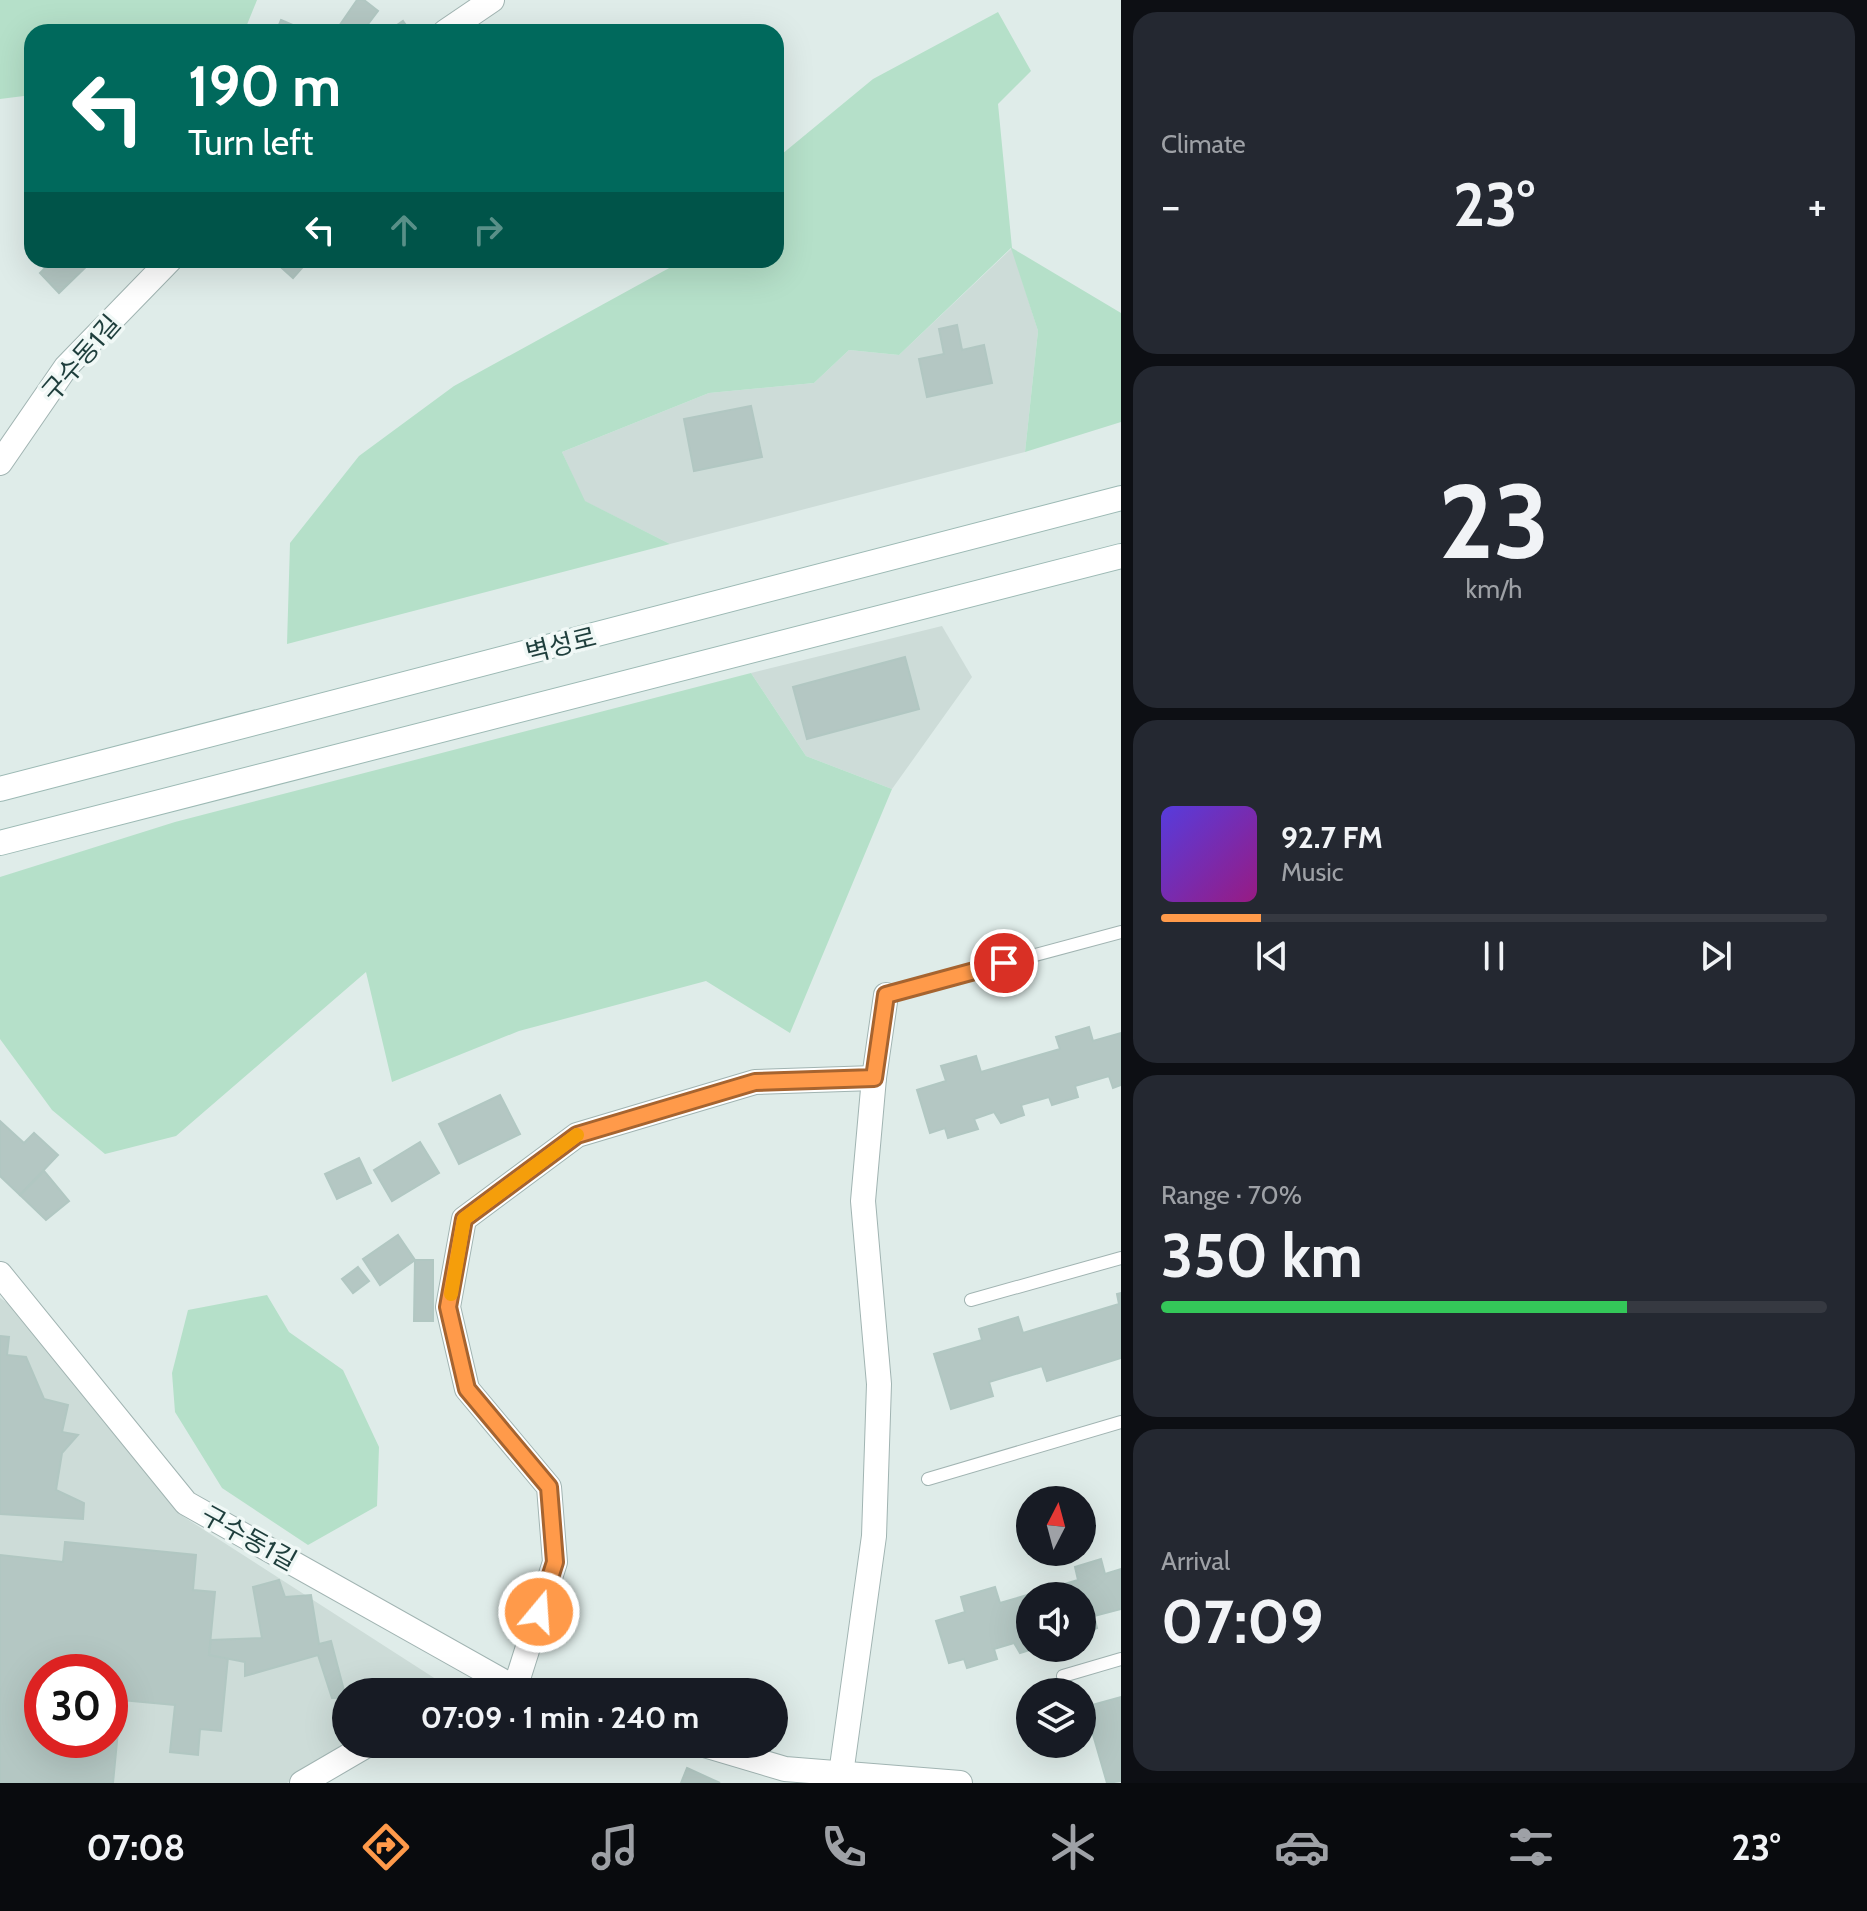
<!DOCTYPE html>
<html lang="en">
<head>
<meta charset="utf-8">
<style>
	body { margin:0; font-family:Cabin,"Noto Sans KR",sans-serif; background:#242831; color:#f1f3f6; height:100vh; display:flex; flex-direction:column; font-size:30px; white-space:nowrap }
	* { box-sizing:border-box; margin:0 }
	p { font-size:26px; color:#9ea1a6 }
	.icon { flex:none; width:44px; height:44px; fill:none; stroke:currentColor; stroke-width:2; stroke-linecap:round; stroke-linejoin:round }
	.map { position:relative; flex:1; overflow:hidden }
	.side { display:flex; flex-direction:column; gap:12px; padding:12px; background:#0d0f14; width:746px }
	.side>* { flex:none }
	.top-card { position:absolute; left:24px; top:24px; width:760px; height:244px; border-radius:24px; box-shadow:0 8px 32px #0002; background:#00695c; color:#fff; overflow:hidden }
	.needle { width:52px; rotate:6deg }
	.fabs { position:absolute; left:1016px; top:1486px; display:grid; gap:16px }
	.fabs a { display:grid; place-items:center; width:80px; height:80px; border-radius:50%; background:#171b24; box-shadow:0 8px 32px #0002; font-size:40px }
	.speed { position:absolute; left:24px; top:1654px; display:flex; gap:16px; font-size:40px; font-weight:700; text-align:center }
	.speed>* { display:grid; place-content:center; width:104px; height:104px; border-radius:50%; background:#171b24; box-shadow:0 8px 32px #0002; line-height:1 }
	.speed .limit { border:12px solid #d22; background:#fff; color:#111 }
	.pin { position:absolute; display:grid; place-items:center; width:68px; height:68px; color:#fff; margin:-34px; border:4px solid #fff; border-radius:50%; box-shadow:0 2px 8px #0007 }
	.me { position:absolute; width:88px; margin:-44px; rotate:18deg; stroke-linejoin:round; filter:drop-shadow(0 0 6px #0008) }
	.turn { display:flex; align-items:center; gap:28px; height:168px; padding:0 32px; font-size:36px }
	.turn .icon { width:104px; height:104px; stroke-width:2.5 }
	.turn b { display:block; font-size:56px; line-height:68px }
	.lanes { display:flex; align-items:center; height:76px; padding:0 32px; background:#0003; justify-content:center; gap:40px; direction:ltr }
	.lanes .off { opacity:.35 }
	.big { font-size:60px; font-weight:700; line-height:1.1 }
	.side .widget { flex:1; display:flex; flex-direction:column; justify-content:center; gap:12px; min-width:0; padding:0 28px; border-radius:24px; background:#242831 }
	.side .dial { align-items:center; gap:0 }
	.dial b { font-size:104px; line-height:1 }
	.song { display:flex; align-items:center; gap:24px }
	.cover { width:96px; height:96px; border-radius:12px; background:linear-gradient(135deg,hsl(250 70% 55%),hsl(310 70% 35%)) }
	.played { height:8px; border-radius:4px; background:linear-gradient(90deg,#ff9a4a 15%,#363941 15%) }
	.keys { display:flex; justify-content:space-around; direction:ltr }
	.heat { display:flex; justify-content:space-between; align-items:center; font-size:44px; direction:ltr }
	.charge { height:12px; border-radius:6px; background:linear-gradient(90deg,#34c759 70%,#363941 0) }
	.trip { position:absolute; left:332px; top:1678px; width:456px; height:80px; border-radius:40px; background:#171b24; box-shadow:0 8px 32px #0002; font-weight:700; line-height:80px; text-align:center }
	.tab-bar { display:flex; height:128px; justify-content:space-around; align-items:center; background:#090b0e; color:#9ea1a6 }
	.tab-bar .icon { width:56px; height:56px }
	.tab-bar .on { color:#ff9a4a }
	.tab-bar b { font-size:36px; color:#f1f3f6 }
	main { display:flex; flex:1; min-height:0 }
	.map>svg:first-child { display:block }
	.built { fill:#cddcd8; fill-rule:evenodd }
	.green { fill:#b5e0c9 }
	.building { fill:#b4c7c3; stroke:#b1c7c2; stroke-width:2; fill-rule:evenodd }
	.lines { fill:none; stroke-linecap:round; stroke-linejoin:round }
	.service-casing { stroke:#a1b4b2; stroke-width:14 }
	.minor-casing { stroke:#a1b4b2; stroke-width:26 }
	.secondary-casing { stroke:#9cb9b4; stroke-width:26 }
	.service { stroke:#fff; stroke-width:12 }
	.minor { stroke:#fff; stroke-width:24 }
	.secondary { stroke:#fff; stroke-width:24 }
	.route-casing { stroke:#a66430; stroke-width:20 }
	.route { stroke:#ff9a4a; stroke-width:14 }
	.slow { stroke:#f59e0b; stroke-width:14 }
	.labels { text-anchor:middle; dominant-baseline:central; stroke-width:7; stroke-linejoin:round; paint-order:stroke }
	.street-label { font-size:26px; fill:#1e3e3c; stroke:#f0f8f6 }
</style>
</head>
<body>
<main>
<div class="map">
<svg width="1121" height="1783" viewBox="0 0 1121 1783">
	<rect width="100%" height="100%" fill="#dfece9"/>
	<g class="built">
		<path d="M1012,248L1038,331L1025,452L670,544L584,501L562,452L709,393L814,383L849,350L899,355Z"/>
		<path d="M942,626L972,677L892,789L806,756L751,673Z"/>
		<path d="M0,1298L14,1307L184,1517L456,1692H346V1744H385L321,1757L287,1783H0ZM42,1672H110V1740H42Z"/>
	</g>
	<g class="green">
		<path d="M0,0H257L244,32H32V95L0,99Z"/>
		<path d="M998,12L1031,71L998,104L1012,248L1121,313V422L1025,452L1038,331L1011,248L899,355L849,350L814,383L709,393L562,452L585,501L670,544L287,644L290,543L359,456L454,386L671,267L677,260H776V159L873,79Z"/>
		<path d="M751,673L806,756L892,789L790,1033L706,981L519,1031L392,1082L366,972L176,1136L105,1154L52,1110L0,1039V877L175,822Z"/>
		<path d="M267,1295L289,1332L343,1370L379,1447L377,1506L308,1545L222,1488L175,1412L172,1373L188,1310Z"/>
	</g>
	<g class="building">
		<path d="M357,0H364L378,11L362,32H335Z"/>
		<path d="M281,20L309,32H276Z"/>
		<path d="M403,21L411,32H387Z"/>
		<path d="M53,260H93L59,293L40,273Z"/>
		<path d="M273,260H309L293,278Z"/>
		<path d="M957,325L962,350L984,345L992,383L927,397L919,359L944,354L939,329Z"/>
		<path d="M751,406L762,457L694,471L684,419Z"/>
		<path d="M905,657L919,709L807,739L793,687Z"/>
		<path d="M1089,1027L1093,1041L1121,1033V1085L1113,1088L1109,1076L1075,1086L1078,1097L1052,1105L1049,1097L1021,1105L1024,1115L1001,1123L994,1112L974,1119L978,1129L948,1138L945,1128L930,1133L917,1090L946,1081L941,1066L976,1056L981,1072L1060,1049L1056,1037Z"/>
		<path d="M500,1095L520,1134L459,1164L439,1124Z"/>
		<path d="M0,1121L24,1143L34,1133L58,1155L20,1195L0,1176Z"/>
		<path d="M420,1142L439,1173L392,1201L374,1170Z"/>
		<path d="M359,1158L371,1183L337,1199L325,1174Z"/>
		<path d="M44,1171L69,1201L46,1220L20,1195Z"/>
		<path d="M398,1235L415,1260L380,1285L363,1259Z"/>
		<path d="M415,1260H433V1321H414Z"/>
		<path d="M358,1267L369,1281L353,1293L342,1279Z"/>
		<path d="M1121,1293V1358L1047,1381L1042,1366L989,1382L993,1396L951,1409L934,1354L982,1340L979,1329L1018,1317L1023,1333L1119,1304L1117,1294Z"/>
		<path d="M0,1336L9,1337L7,1355L26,1357L44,1399L68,1405L62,1432L78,1435L62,1453L56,1490L84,1503L83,1519L0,1514Z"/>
		<path d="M65,1542L196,1555L193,1590L215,1592L209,1655L228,1657L221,1731L200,1729L198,1755L170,1752L175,1705L121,1700L113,1783H0V1555L63,1562ZM42,1672H110V1740H42Z"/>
		<path d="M1101,1559L1105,1574L1121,1569V1609L1094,1616L1097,1628L1082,1633V1596H1030V1648H1036L1020,1653L1014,1643L994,1649L997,1659L967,1668L964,1659L949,1663L936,1621L965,1612L961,1597L995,1587L1000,1603L1078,1580L1075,1567Z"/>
		<path d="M279,1580L285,1597L311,1595L319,1644L331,1641L346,1698H332L318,1655L245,1676V1662L209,1655L211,1640L262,1638L253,1587Z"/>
		<path d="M1121,1697V1781L1107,1783L1085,1707Z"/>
		<path d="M687,1768L720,1783H681Z"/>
	</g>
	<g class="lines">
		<defs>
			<g id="service">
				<path d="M886,995L1121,932"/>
				<path d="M971,1300L1121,1258"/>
				<path d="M928,1479L1121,1422"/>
				<path d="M1063,1676L1121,1659"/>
			</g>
			<g id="minor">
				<path d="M445,32L492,0"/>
				<path d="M0,463L66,367L170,260"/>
				<path d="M0,1274L186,1503L515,1688L527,1692"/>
				<path d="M511,1692L515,1688L555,1562L549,1487L467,1389L448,1307L464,1219L577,1135L755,1082L874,1078"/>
				<path d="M701,1744L785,1769L960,1783"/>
				<path d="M841,1774L874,1536L879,1384L863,1201L874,1078L886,995"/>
				<path d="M302,1783L369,1744"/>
			</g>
			<g id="secondary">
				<path d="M0,789L1121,498"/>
				<path d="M0,843L1121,556"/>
			</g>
		</defs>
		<use href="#service" class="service-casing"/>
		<use href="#minor" class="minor-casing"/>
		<use href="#secondary" class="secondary-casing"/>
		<use href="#service" class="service"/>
		<use href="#minor" class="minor"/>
		<use href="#secondary" class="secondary"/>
	</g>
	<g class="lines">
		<defs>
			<path id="route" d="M539,1612L555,1562L549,1487L467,1389L448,1307L464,1219L577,1135L755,1082L874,1078L886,995L1004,963"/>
		</defs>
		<use href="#route" class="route-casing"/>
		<use href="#route" class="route"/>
		<path class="slow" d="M451,1294L464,1219L577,1135"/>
	</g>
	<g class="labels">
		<g class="street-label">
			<text transform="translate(81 358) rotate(-49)">구수동1길</text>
			<text transform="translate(561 645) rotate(-14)">벽성로</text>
			<text transform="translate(249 1538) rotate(29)">구수동1길</text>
		</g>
	</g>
</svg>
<div class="fabs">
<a><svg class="needle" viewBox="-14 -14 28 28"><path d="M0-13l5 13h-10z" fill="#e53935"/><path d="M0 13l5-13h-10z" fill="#9ea1a6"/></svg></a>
<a><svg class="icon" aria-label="sound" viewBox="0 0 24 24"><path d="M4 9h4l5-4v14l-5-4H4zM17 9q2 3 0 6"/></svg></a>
<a><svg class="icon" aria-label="layers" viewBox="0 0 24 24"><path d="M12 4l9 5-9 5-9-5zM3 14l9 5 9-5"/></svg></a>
</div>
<div class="speed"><div class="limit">30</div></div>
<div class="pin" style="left:1004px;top:963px;background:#d93025"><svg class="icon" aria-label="arrive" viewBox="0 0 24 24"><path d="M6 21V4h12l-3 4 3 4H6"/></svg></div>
<svg class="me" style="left:539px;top:1612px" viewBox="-20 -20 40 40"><circle r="17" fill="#ff9a4a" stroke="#fff" stroke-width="3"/><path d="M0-11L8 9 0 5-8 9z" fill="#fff"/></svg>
<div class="trip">07:09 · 1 min · 240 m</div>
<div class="top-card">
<div class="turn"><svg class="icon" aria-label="left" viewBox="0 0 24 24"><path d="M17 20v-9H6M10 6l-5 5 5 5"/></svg><div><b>190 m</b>Turn left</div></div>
<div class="lanes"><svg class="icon" aria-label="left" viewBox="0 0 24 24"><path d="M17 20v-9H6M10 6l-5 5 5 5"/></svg><svg class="icon off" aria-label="ahead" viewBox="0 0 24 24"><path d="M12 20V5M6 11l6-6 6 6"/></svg><svg class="icon off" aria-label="right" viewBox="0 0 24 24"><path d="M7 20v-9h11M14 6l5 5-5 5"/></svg></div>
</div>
</div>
<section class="side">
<div class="widget"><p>Climate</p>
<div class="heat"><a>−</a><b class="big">23°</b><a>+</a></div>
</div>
<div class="widget dial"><b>23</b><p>km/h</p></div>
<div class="widget">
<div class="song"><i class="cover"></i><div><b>92.7 FM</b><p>Music</p></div></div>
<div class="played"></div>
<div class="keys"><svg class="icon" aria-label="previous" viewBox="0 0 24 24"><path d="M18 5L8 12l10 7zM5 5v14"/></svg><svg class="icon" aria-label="pause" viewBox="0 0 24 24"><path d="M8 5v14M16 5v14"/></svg><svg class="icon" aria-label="next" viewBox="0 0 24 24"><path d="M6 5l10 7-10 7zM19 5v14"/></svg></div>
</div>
<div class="widget"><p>Range · 70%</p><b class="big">350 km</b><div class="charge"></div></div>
<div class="widget"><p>Arrival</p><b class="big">07:09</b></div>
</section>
</main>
<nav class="tab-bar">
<b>07:08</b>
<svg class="icon on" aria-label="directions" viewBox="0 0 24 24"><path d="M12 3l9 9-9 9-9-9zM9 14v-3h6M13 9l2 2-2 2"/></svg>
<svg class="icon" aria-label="music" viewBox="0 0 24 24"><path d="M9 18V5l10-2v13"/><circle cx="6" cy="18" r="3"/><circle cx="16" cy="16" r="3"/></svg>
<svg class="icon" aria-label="phone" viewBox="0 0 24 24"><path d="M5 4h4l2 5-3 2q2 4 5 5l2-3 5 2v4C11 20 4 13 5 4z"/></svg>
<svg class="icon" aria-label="climate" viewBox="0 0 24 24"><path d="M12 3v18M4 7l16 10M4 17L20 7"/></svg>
<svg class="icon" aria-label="car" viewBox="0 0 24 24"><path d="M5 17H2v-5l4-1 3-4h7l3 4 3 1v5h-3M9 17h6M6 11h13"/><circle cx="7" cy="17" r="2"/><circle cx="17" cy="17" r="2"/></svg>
<svg class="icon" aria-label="filters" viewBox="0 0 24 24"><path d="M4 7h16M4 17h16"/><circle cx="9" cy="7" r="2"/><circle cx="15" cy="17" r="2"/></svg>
<b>23°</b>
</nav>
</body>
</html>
